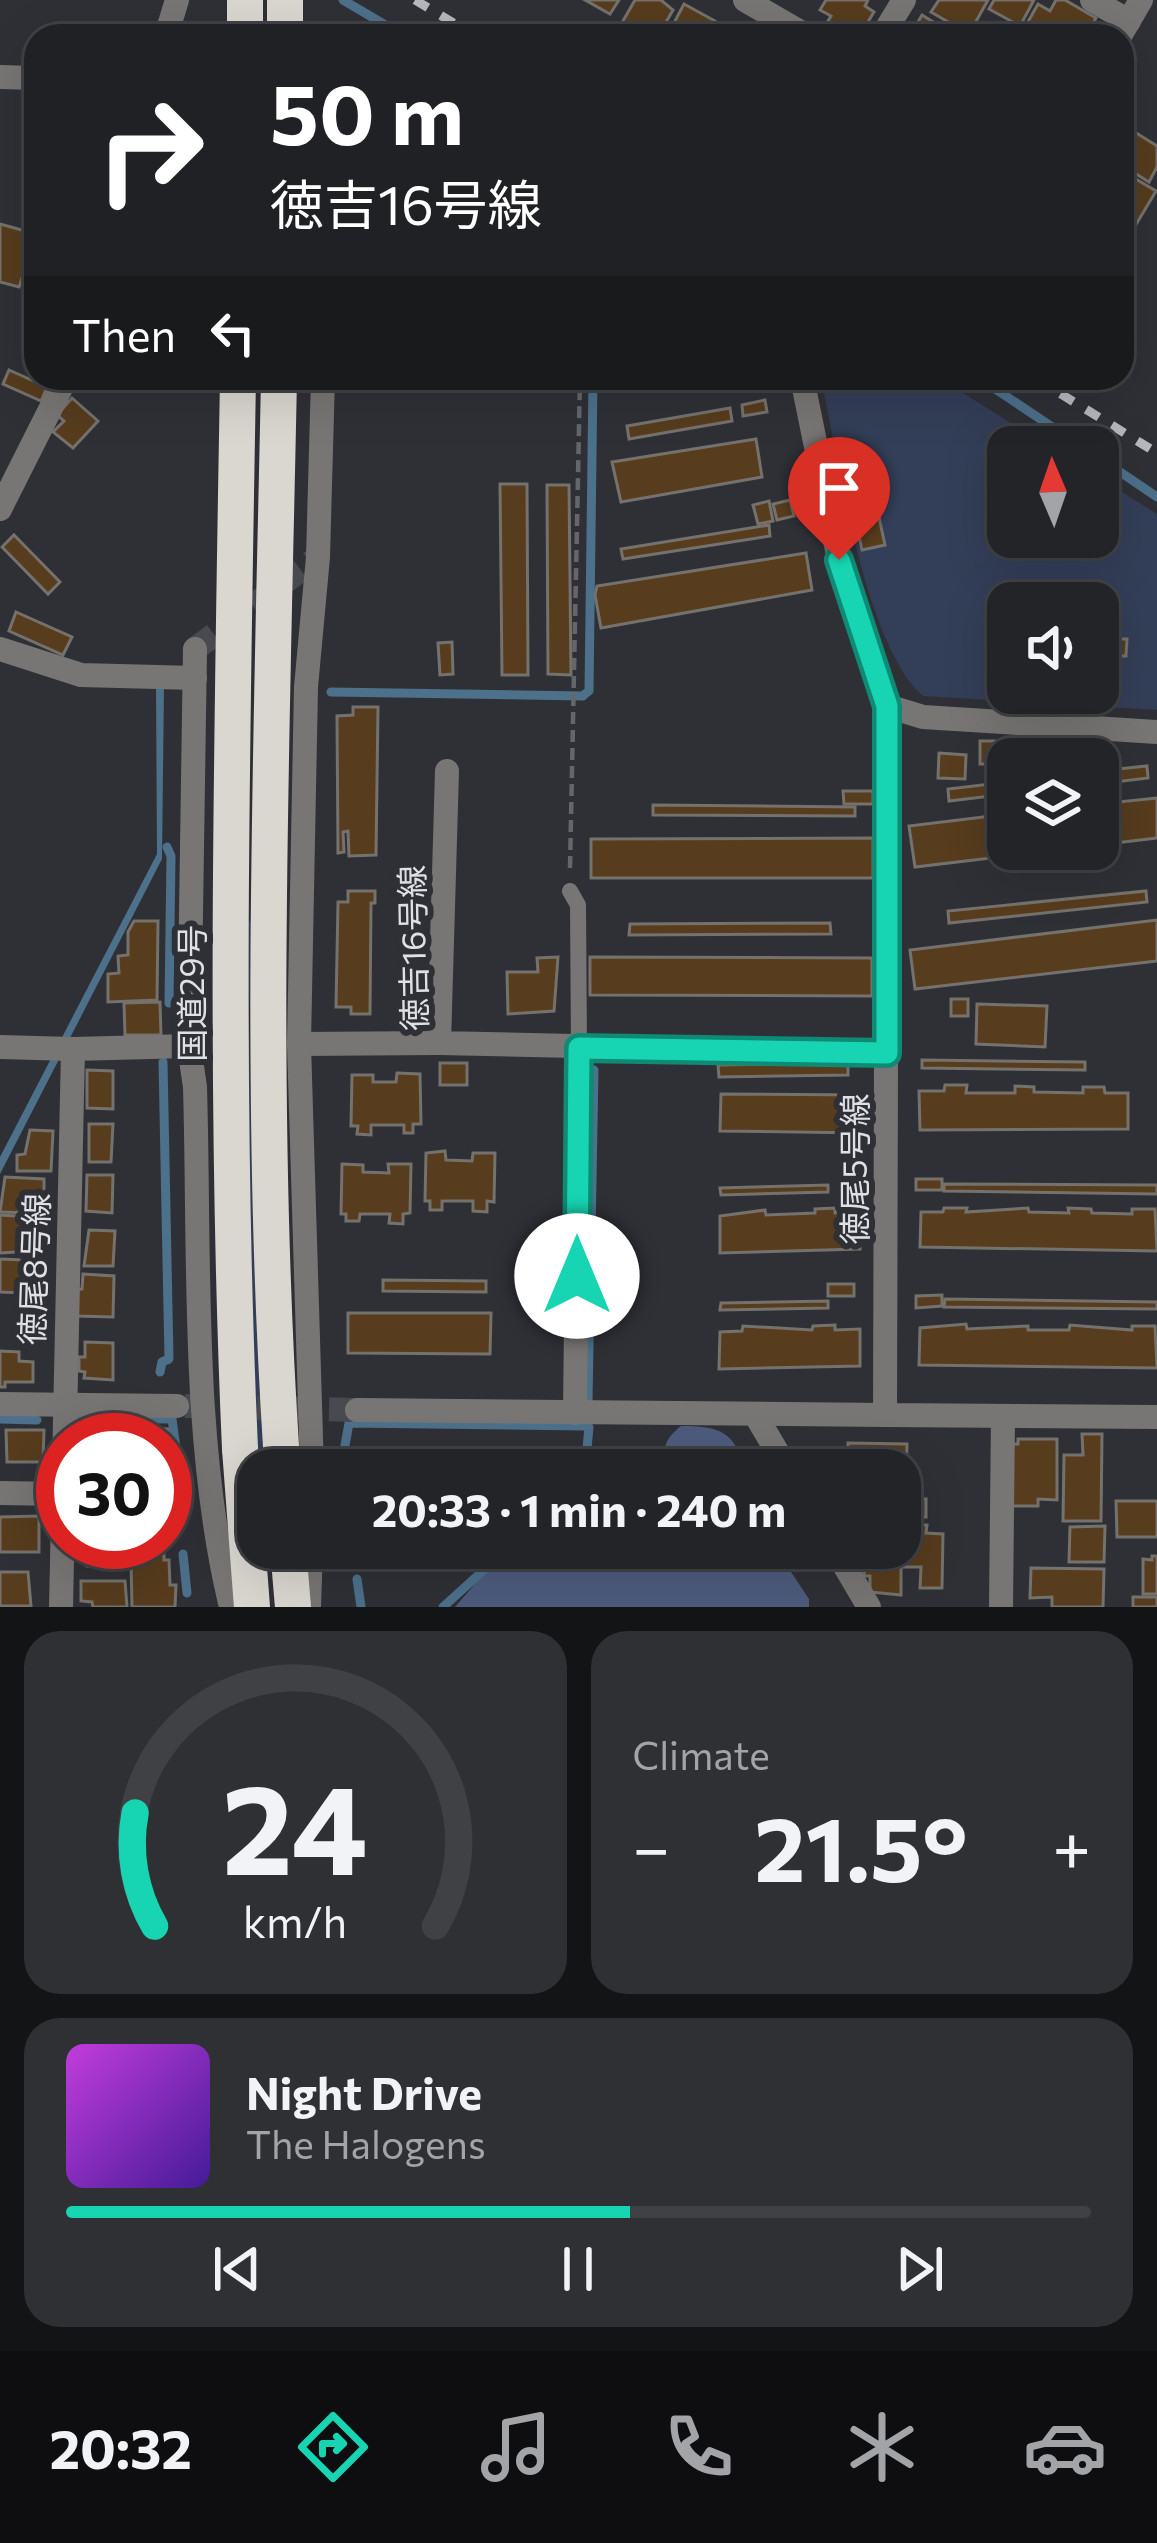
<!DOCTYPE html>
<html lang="en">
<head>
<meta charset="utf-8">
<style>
	body { margin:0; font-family:Commissioner,"Noto Sans JP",sans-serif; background:#2e3034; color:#f1f3f6; height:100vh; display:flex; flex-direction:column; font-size:45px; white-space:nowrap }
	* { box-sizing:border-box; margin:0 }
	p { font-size:39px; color:#a2a4a8 }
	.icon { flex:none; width:66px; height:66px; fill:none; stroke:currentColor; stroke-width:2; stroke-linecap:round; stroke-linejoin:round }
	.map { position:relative; height:1607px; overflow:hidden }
	.sheet { display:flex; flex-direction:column; gap:24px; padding:24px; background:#131416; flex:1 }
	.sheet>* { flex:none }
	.top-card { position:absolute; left:24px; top:24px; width:1110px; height:366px; border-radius:36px; box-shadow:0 12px 48px #0002,0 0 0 3px #3f4145; background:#202124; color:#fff; overflow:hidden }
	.needle { width:78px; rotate:358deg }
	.fabs { position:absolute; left:987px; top:426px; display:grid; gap:24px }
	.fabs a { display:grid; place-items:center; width:132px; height:132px; border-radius:24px; background:#222428; box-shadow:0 12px 48px #0002,0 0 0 3px #3f4145; font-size:60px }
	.speed { position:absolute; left:36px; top:1413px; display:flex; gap:24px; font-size:60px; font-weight:700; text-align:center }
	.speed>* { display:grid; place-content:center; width:156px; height:156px; border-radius:50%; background:#222428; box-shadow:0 12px 48px #0002,0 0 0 3px #3f4145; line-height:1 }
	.speed .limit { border:18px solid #d22; background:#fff; color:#111 }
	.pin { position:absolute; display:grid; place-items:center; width:102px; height:102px; color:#fff; margin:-123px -51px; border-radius:50% 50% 50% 0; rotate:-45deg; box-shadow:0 0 12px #0007 }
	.pin .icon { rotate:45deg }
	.me { position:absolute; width:132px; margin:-66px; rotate:0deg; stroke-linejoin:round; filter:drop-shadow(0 0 9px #0008) }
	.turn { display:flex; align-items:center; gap:42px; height:252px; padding:0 48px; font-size:54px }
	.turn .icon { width:156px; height:156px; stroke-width:2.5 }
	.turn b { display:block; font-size:84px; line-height:102px }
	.then { display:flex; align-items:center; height:114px; padding:0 48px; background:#0003; gap:24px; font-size:45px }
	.big { font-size:90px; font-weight:700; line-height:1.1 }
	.sheet .card { flex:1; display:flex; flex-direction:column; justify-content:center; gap:18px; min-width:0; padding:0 42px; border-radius:36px; background:#2e3034 }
	.sheet .dial { align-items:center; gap:0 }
	.dial svg { height:312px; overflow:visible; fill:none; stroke:#3f4145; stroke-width:7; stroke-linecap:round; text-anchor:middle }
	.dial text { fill:#f1f3f6; stroke:none }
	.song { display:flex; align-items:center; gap:36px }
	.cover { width:144px; height:144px; border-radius:18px; background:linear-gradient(135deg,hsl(290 70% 55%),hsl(260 70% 35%)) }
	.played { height:12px; border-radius:6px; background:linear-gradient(90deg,#17d5b2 55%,#3f4145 55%) }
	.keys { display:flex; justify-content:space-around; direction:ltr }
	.heat { display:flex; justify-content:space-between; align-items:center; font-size:66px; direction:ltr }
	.sheet .tiles { flex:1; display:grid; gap:24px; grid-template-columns:1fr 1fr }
	.card:last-child { grid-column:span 2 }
	.trip { position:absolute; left:237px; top:1449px; width:684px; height:120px; border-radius:36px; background:#222428; box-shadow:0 12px 48px #0002,0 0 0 3px #3f4145; font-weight:700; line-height:120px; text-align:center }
	.dock { display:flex; height:192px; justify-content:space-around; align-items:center; background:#0e0e10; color:#a2a4a8 }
	.dock .icon { width:84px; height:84px }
	.dock .on { color:#17d5b2 }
	.dock b { font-size:54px; color:#f1f3f6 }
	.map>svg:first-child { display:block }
	.green { fill:#333e58; fill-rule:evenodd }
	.forest { fill:#4d5b7d }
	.water { fill:#4d708b }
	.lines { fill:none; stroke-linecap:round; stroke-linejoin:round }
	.stream { stroke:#4d708b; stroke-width:9 }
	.building { fill:#573c1d; stroke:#75716c; stroke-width:3 }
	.street-tunnel { stroke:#494a50; stroke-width:24; stroke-dasharray:24 12; stroke-linecap:butt }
	.path { stroke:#64666b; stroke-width:4.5; stroke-dasharray:12 6; stroke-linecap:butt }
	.lane { stroke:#787674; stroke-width:16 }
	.street { stroke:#787674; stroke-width:24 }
	.highway { stroke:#dad7d1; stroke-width:36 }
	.rail { stroke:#b7b8bc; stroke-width:9; stroke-dasharray:15 15; stroke-linecap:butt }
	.highway-bridge { stroke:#dad7d1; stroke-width:36 }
	.route-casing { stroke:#0f8a74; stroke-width:30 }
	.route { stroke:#17d5b2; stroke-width:21 }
	.labels { text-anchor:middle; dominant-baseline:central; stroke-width:12; stroke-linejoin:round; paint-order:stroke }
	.street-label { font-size:33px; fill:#dfe0e3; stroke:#2e3036 }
</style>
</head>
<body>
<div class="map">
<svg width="1157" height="1607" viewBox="0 0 1157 1607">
	<rect width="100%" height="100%" fill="#2e3036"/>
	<g class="green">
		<path d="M821,378H939L1049,447H1008V537H1098V477L1157,514V710L923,696C864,644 838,457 821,378ZM1008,603H1098V693H1008Z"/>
		<path d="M245,921H252L249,1014L251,1125L265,1470H259L255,1423Z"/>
	</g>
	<g class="forest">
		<path d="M681,1426C718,1426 737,1431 743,1470H660L665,1467C663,1446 665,1439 681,1426Z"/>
		<path d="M517,1548H775L809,1599V1607H455L480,1578Z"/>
	</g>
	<path class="water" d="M156,684H164L162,859L0,1174V1157L157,854Z"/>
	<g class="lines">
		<g class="stream">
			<path d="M343,0L404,36"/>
			<path d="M979,378L1082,447"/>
			<path d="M1098,457L1157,497"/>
			<path d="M331,692L583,696"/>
			<path d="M585,694L589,691L593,378"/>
			<path d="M167,847L171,856L169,1003"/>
			<path d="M160,1372L162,1362L169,1359L163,1062"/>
			<path d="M588,1401L594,1070"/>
			<path d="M74,1418L170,1419"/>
			<path d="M0,1419L37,1420"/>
			<path d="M172,1419L177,1455"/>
			<path d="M346,1470L344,1451L349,1423L585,1426"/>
			<path d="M585,1470L589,1427"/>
			<path d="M179,1488L181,1527"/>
			<path d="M183,1554L187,1593"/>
			<path d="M357,1579L361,1607"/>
			<path d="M443,1607L508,1548"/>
		</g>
	</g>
	<g class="building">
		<path d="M585,0H619L610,14Z"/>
		<path d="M635,0H661L673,10L658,36H634L619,28Z"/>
		<path d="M826,0H868L865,6L874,12L860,35L850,28L848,33L828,21L831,16L820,10Z"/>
		<path d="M939,0H988L969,34L931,12Z"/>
		<path d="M994,0H1034L1020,26L989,9Z"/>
		<path d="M1056,0H1065L1096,18L1086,36H1020L1038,4L1050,11Z"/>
		<path d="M684,4L715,21L706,36H667Z"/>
		<path d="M922,15L956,36H910Z"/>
		<path d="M1122,124L1157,146V167L1149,182L1122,165Z"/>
		<path d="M1122,171L1156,191L1122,248Z"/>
		<path d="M0,224L36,234V254L33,262L28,261L19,287L0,282Z"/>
		<path d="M9,370L47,387L41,401L3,384Z"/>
		<path d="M72,398L98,421L73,448L53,432L64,421L57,415Z"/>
		<path d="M765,400L767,412L743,416L742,405Z"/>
		<path d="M730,408L732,421L629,439L627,426Z"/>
		<path d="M756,439L762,477L621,502L612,462Z"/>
		<path d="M500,484H527L528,675H502Z"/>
		<path d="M547,485H569L571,675L548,674Z"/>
		<path d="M872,485L885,545L862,550L849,490Z"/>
		<path d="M790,500L794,516L777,520L773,504Z"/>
		<path d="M769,501L773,521L758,524L753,505Z"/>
		<path d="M769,525L770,536L623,559L621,549Z"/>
		<path d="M14,535L60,582L48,594L2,547Z"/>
		<path d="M806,553L812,590L601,628L595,595L597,586Z"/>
		<path d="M16,612L72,637L63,655L9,631Z"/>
		<path d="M1109,639H1127L1126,656H1109Z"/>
		<path d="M452,642L453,674L440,675L438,643Z"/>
		<path d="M353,707H378L376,855L349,856L348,831L343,832L344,852L338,853L337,716L353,715Z"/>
		<rect x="980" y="741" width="21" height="23"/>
		<path d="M939,753L966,755L965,779L938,778Z"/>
		<path d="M1147,766L1148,778L1098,784V771Z"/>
		<path d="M1008,782V794L949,801L948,789Z"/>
		<path d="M843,791H873V804H844Z"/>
		<path d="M1157,798V838L1098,845V804Z"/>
		<path d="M653,805L855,807V816L653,815Z"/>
		<path d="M1008,814V849H1067L915,867L909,826Z"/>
		<path d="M873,838V878H591V839Z"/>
		<path d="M348,891H375V903H371L370,1014H351V1007H336L338,902H348Z"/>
		<path d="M1146,891L1147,902L949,923L948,911Z"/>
		<path d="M1157,920V961L915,989L910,950Z"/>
		<path d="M134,921H158L157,1000L108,1002V974L119,973L118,956L128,955V932Z"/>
		<path d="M830,923L831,934L629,935L630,924Z"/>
		<path d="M558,957L554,1011L508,1014L507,972H538L537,958Z"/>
		<path d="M590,957L872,958V996L590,995Z"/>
		<rect x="951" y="999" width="17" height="17"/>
		<path d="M160,1002L161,1035H125L124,1003Z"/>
		<path d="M977,1004L1047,1006L1045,1047L976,1044Z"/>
		<path d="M922,1060L1085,1062V1070L922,1068Z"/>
		<rect x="440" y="1063" width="27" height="22"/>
		<path d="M848,1063V1075L719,1077L718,1065Z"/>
		<path d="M87,1070L113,1071V1109L87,1108Z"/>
		<path d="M397,1073L420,1074L421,1124H413V1133H404V1125H371V1135L357,1134L358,1126H351L352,1075H373V1082H396Z"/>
		<path d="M945,1085H967L966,1093H1015V1086L1034,1087V1092L1083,1093V1087H1104L1105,1093H1128V1129L920,1130L919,1091H944Z"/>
		<path d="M721,1094L864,1095V1133L720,1131Z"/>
		<path d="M89,1124H113L111,1162H89Z"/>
		<path d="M30,1130L53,1131L51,1171H17V1155L25,1154Z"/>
		<path d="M445,1151L446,1160L472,1161L473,1153H495L494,1202L487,1201V1212L473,1211V1201H442V1210H430V1201H425L426,1153Z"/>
		<path d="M342,1164L363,1165V1172L389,1173L388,1164H411L410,1213L403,1214V1224L389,1223L390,1214H360L359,1221H346V1214H341Z"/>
		<path d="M87,1175H113L112,1213L86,1211Z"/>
		<path d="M5,1177L44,1179V1199H32L31,1213L0,1212Z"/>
		<rect x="916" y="1179" width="26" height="11"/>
		<path d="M838,1181L864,1182V1193H838Z"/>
		<path d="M944,1184L1157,1185V1194L944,1191Z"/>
		<path d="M828,1185V1192L721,1195L720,1188Z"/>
		<path d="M835,1208V1213H859L860,1249L720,1253V1216L765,1210L766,1215L815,1213V1209Z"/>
		<path d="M944,1208H967L966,1212L1028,1208L1029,1212L1069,1213L1068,1208L1091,1209L1092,1213L1132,1214V1209H1155L1157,1251L920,1247L921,1212H943Z"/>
		<path d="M0,1215L33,1217L32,1251L0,1253Z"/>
		<path d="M89,1230L115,1231L113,1266H84Z"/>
		<path d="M0,1259L24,1260V1268L30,1267V1282H23L24,1293L0,1292Z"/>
		<path d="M83,1274L114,1276L113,1317L76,1316V1290L82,1289Z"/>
		<path d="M383,1280L486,1281V1292L383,1291Z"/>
		<rect x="828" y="1284" width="26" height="12"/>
		<path d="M942,1295V1306L916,1308V1296Z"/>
		<path d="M945,1299L1157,1302V1309L944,1307Z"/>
		<path d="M828,1301V1308L720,1310L721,1303Z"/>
		<path d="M348,1313H491L490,1354L348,1353Z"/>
		<path d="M966,1324L967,1329L1028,1326V1330H1069L1070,1325L1132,1330V1326H1155L1157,1368L919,1365L920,1328Z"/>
		<path d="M835,1325V1330L860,1329V1366L719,1369L720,1332L742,1331L743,1326L812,1330L813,1326Z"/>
		<path d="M85,1342L113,1343V1380L84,1378L85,1372L79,1371V1357H85Z"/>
		<path d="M0,1351L19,1352V1361L33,1362V1382H5V1387H0Z"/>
		<rect x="79" y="1427" width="36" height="13"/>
		<path d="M136,1428L168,1429L167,1479L165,1440H136Z"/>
		<path d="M6,1430H44L43,1462H7Z"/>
		<path d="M1082,1434H1102L1101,1521H1063L1064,1455H1083Z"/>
		<path d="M1018,1439H1057V1500L1038,1499V1506H1012V1444H1018Z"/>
		<path d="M848,1443L907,1444L906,1487H900V1470H848Z"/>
		<path d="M909,1499H926V1517H908Z"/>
		<path d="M1116,1501H1157V1537H1117Z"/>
		<path d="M39,1516V1552H0V1517Z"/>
		<path d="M900,1525H927L926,1533L943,1534L942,1588H920L921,1567H901V1595L870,1592V1576H864L865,1548H900Z"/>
		<path d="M1105,1526L1104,1562H1069L1070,1527Z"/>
		<path d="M98,1542H126V1566H87L89,1544Z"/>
		<path d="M139,1555H164V1560H169L170,1585H176L175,1607H132L131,1560H138Z"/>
		<path d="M1152,1556H1157V1594H1143V1559L1152,1560Z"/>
		<path d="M1031,1568L1104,1569L1103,1607H1052V1597L1030,1598Z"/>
		<path d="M0,1572H28L31,1606H0Z"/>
		<path d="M81,1581H125L127,1607H93L92,1602L81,1601Z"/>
		<rect x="1133" y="1597" width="24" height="10"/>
	</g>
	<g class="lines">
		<g class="street-tunnel">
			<path d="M195,649L318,557"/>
			<path d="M185,1406L357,1410"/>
		</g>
		<path class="path" d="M570,868L580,378"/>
		<path class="lane" d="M570,891L578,905L579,1048"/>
		<g class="street">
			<path d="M745,0L807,36"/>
			<path d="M1092,0L1129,21"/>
			<path d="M166,36L177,0"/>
			<path d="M882,36L904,0"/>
			<path d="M1120,36L1141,0"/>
			<path d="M0,77L36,78"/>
			<path d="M802,378L839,560L887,706"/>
			<path d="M0,509L66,378"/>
			<path d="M0,649L81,675L195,678"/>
			<path d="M195,649L189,1046L195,1087C200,1256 191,1442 231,1607"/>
			<path d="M1157,732L923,717L887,706L885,1415L1157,1417"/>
			<path d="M447,771L439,1043L887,1053"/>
			<path d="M299,1044L439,1043"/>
			<path d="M0,1047L73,1049"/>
			<path d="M0,1404L177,1406"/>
			<path d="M357,1410L885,1415"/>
			<path d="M575,1413L579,1048"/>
			<path d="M756,1416L788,1470"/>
			<path d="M312,1470L299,1044L306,687L318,557L323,378"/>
			<path d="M0,1493L62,1494"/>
			<path d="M834,1548L869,1607"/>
			<path d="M61,1607L73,1049L189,1046"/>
			<path d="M309,1607L311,1548"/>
			<path d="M1001,1607L1003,1417"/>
		</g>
		<g class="highway">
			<path d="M245,36V0"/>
			<path d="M285,36V0"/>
			<path d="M240,1449L252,1607"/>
			<path d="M288,1548L293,1607"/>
		</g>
		<g class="rail">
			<path d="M415,0L475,36"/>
			<path d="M1035,378L1157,453"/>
		</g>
		<g class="highway-bridge">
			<path d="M238,378C232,735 224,1092 240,1449"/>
			<path d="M279,378C272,734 258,1090 281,1446"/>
		</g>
	</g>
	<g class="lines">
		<defs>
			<path id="route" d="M577,1276L579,1048L887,1053V706L839,560"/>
		</defs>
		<use href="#route" class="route-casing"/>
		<use href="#route" class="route"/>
	</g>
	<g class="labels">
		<g class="street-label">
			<text transform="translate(412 948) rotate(-91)">徳吉16号線</text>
			<text transform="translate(190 993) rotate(-90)">国道29号</text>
			<text transform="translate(853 1169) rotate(-90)">徳尾5号線</text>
			<text transform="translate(33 1269) rotate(-88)">徳尾8号線</text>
		</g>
	</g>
</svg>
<div class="fabs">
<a><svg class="needle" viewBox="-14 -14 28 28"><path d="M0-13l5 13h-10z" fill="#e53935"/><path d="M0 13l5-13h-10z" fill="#a2a4a8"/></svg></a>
<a><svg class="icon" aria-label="sound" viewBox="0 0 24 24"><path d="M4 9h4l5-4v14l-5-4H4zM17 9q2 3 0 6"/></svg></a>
<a><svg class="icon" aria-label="layers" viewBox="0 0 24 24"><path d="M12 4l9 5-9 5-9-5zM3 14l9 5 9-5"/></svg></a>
</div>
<div class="speed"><div class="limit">30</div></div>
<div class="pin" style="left:839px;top:560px;background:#d93025"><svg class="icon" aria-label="arrive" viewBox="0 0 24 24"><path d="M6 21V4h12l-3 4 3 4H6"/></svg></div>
<svg class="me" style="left:577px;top:1276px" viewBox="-20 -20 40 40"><circle r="19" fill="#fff"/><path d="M0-13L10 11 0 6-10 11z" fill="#17d5b2"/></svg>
<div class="trip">20:33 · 1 min · 240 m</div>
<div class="top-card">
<div class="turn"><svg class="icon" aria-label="right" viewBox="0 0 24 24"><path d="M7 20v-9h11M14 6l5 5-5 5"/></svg><div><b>50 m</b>徳吉16号線</div></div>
<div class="then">Then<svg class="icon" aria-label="left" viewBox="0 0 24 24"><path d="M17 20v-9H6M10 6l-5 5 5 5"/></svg></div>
</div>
</div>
<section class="sheet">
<div class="tiles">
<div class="card dial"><svg viewBox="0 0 100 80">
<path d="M14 69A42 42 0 1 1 86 69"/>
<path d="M14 69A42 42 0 0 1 9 40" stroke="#17d5b2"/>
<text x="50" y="56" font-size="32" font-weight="700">24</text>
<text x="50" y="72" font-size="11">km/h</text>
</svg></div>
<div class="card"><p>Climate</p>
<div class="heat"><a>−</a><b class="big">21.5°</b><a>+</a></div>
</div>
<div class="card">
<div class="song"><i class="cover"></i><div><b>Night Drive</b><p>The Halogens</p></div></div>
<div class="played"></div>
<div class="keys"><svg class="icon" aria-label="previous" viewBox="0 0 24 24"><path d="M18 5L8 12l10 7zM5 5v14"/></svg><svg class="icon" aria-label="pause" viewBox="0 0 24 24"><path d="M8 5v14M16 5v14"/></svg><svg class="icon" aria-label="next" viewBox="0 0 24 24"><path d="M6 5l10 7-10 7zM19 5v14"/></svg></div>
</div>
</div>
</section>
<nav class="dock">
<b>20:32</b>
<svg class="icon on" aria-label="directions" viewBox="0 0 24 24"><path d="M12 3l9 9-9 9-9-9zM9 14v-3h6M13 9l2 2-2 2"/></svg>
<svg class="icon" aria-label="music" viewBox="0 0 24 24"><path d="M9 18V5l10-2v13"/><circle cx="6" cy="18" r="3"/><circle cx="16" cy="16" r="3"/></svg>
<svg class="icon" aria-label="phone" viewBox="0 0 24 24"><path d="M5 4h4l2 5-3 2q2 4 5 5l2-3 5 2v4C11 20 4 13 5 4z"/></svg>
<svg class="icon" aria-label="climate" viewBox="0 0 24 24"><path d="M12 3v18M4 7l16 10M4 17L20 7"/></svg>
<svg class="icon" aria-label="car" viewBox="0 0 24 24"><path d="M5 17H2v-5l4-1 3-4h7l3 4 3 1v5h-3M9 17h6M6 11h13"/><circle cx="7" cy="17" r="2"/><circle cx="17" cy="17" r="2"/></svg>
</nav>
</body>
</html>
